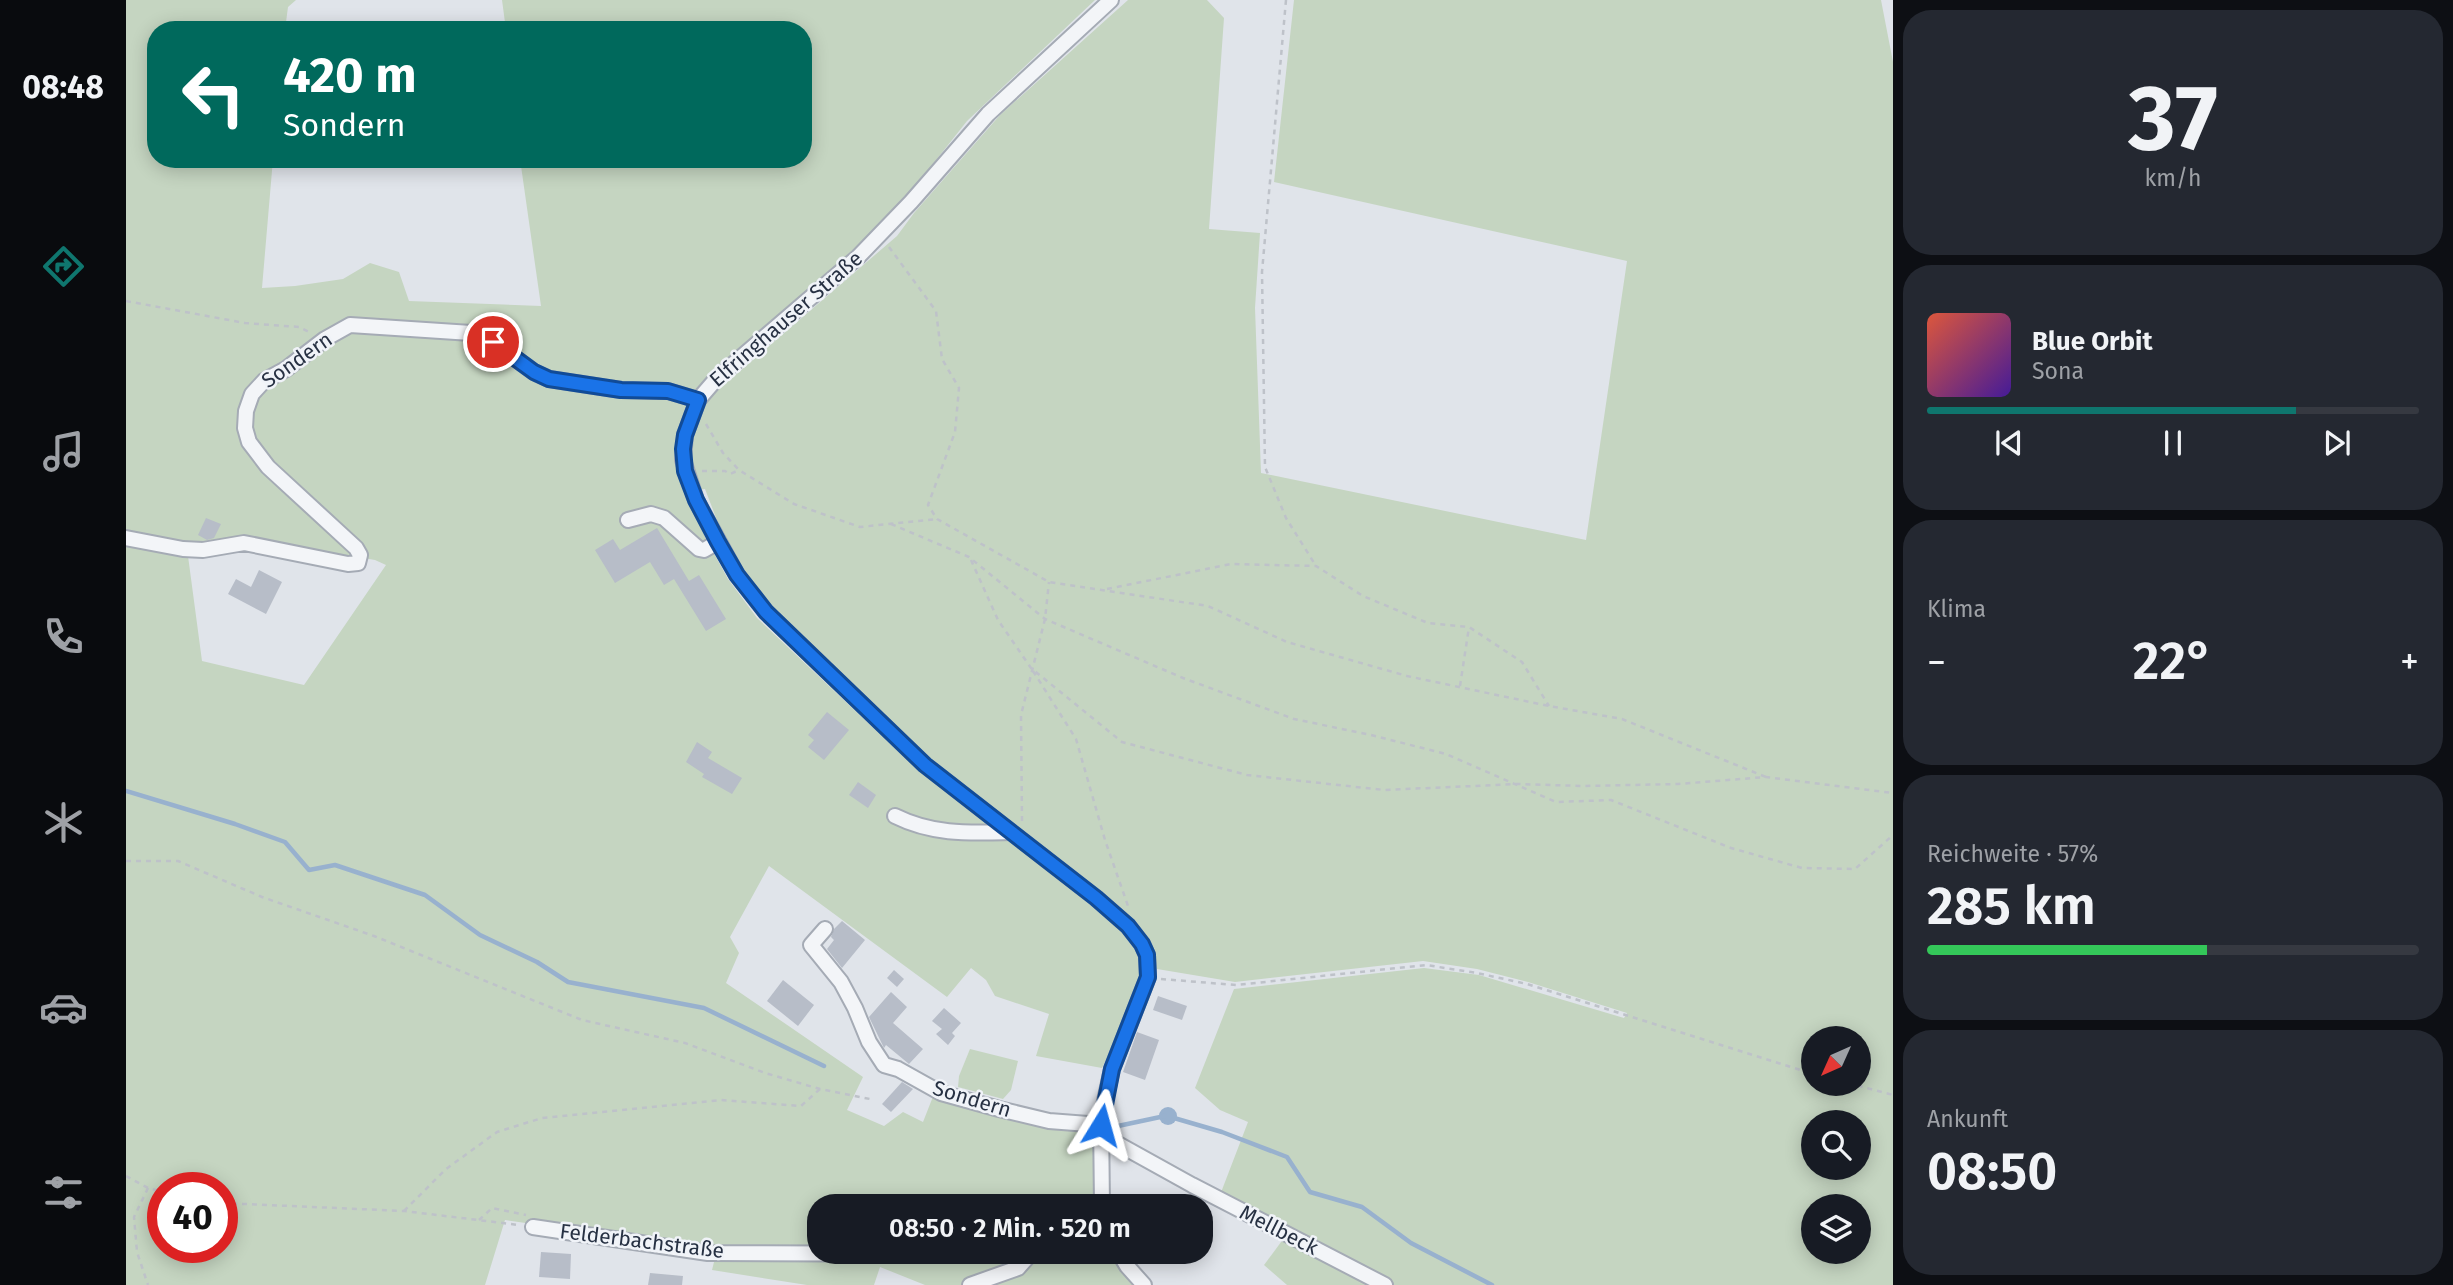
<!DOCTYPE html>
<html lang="de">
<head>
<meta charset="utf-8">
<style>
	body { margin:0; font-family:"Fira Sans",sans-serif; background:#242831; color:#f1f3f6; height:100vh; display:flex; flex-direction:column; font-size:26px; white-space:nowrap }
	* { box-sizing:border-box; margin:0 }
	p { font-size:23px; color:#9ea1a6 }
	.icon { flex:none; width:38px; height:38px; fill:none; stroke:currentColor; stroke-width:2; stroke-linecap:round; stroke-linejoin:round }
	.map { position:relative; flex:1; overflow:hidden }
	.sheet { display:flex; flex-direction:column; gap:10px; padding:10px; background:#0d0f14; width:560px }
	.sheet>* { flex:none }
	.top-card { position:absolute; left:21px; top:21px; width:665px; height:147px; border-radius:28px; box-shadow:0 4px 18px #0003; background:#00695c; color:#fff; overflow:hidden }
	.needle { width:46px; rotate:225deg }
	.controls { position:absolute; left:1675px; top:1026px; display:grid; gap:14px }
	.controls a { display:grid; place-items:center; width:70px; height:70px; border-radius:50%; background:#171b24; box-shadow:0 4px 18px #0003; font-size:35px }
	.speed { position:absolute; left:21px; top:1172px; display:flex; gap:14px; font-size:35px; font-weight:700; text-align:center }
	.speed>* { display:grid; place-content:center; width:91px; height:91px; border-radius:50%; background:#171b24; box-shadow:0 4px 18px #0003; line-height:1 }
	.speed .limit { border:10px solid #d22; background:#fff; color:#111 }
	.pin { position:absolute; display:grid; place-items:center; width:60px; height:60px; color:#fff; margin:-30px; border:4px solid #fff; border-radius:50%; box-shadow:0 2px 7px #0007 }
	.me { position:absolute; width:77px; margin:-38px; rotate:8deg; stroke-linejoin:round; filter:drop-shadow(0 0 5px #0008) }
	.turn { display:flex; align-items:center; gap:24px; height:147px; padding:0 21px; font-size:32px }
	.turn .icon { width:91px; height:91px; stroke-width:2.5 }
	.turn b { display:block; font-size:49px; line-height:60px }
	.big { font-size:52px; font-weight:600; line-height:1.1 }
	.sheet .card { flex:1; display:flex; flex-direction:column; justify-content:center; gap:10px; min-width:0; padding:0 24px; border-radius:28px; background:#242831 }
	.sheet .dial { align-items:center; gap:0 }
	.dial b { font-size:91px; line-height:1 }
	.song { display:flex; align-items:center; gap:21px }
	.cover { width:84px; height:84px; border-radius:10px; background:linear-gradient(135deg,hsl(10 70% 55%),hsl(260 70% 35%)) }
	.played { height:7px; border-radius:4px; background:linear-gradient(90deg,#0f766e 75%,#363941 75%) }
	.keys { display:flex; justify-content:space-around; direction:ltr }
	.heat { display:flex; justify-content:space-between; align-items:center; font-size:38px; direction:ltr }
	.charge { height:10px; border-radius:5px; background:linear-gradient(90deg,#34c759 57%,#363941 0) }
	.trip { position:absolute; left:681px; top:1194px; width:406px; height:70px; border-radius:28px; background:#171b24; box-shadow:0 4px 18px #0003; font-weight:600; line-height:70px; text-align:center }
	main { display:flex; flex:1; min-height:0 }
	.tab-bar { display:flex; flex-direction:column; width:126px; justify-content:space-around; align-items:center; background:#090b0e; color:#9ea1a6 }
	.tab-bar .icon { width:49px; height:49px }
	.tab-bar .selected { color:#0f766e }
	.tab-bar b { font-size:32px; color:#f1f3f6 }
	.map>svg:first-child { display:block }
	.green { fill:#c5d5c1; fill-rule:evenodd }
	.water { fill:#98b1ce }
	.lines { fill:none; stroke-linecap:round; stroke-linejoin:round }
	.stream { stroke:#98b1ce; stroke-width:4.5 }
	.building { fill:#b7bdc8 }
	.minor-casing { stroke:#a5abb5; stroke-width:18 }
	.path { stroke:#bec2c9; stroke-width:2.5; stroke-dasharray:5 5; stroke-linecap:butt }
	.minor { stroke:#f3f5f8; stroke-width:14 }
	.route-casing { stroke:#114b97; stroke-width:18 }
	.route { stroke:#1a73e8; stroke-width:12 }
	.labels { text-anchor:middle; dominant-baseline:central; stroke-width:5; stroke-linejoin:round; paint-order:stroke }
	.street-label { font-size:21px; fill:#273143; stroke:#f0f3f8 }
</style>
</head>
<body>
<main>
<nav class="tab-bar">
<b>08:48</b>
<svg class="icon selected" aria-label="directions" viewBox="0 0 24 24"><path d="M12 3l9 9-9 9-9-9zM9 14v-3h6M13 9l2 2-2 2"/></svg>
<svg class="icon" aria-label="music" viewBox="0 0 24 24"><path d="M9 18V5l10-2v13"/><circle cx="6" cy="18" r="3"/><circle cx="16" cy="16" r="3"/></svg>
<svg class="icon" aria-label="phone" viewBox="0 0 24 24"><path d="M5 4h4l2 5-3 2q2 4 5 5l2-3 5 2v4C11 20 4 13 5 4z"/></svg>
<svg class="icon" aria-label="climate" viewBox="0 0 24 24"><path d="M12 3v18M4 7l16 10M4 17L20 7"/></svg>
<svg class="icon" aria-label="car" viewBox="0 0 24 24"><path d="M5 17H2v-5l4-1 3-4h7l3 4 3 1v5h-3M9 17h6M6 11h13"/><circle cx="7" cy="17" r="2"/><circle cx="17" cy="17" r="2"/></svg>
<svg class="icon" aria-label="filters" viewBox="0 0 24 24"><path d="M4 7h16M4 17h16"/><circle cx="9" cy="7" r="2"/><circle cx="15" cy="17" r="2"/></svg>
</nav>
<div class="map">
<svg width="1767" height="1285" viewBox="0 0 1767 1285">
	<rect width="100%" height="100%" fill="#e0e4ea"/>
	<g class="green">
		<path d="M0,0H170L162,7L159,30H30V159H147L136,288L169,286L217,279L244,263L273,272L283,301L415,306L394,159H677V30H380L376,0H969L841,121L776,203L753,227L623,342L578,402L771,236L788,213L874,115L1002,0H1081L1098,18L1083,229L1134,233L1129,308L1135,473L1460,540L1501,261L1148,182L1168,0H1755L1767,62V1285H1266L1094,1195L1122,1122L1094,1110L1069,1088L1108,989L1298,968L1353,975L1498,1018L1501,1013L1402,982L1351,969L1297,961L1109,982L1031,969L1027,956L803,760L643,607L618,571L594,528L579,489L562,491L580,539L602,579L631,618L774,753L909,858L994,929L1012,948L1017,960L1014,982L999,1021L976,1068L910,1056L923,1014L869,996L860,980L845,968L821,997L643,866L604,937L613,953L600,983L737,1077L721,1110L758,1126L777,1112L797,1122L808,1094L959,1128L970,1132L972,1206H693V1250L581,1249L379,1220L359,1285H0ZM118,538L249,560L260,565L178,685L76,661L62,556ZM1687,1038H1732V1083H1687ZM1687,1122H1732V1167H1687ZM37,1188H96V1248H37ZM1687,1206H1732V1251H1687Z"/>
		<path d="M844,1049L892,1061L885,1090L877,1099L832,1087L833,1076Z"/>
		<path d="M1158,1238L1248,1285H1161L1138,1265Z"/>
		<path d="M912,1251H986L1013,1285H799L754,1267L748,1285H681L586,1270L589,1258L846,1256Z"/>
	</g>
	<circle class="water" cx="1042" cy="1116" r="9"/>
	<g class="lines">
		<g class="stream">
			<path d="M0,791L109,824L159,842L183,870L209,865L299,895L354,935L411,962L442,982L578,1008L698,1066"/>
			<path d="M1048,1118L1096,1132L1161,1157L1184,1192L1236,1207L1285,1243L1366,1285"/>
			<path d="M992,1126L1039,1116"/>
		</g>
	</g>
	<g class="building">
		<path d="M80,518L95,524L88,538L81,540L72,535Z"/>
		<path d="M531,528L563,581L573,575L600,619L580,631L548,579L538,585L524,562L489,583L469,550L487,539L494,550Z"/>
		<path d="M133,570L156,582L140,614L102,594L110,579L125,587Z"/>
		<path d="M701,712L723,730L698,760L682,747L688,740L682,735Z"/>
		<path d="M571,742L586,752L582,758L616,778L606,794L576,777L578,774L560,762Z"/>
		<path d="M732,782L750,795L742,808L723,795Z"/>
		<path d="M716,921L739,940L716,968L701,949L708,940L705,937L708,929Z"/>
		<path d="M768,970L778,979L771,987L761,978Z"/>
		<path d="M657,980L688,1005L672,1026L641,1001Z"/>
		<path d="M765,992L781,1007L767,1023L797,1049L783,1064L760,1045L758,1048L743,1017Z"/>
		<path d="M1032,996L1061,1006L1056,1020L1027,1010Z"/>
		<path d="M818,1008L835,1023L826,1033L829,1036L822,1045L810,1034L816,1029L806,1021Z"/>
		<path d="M1011,1032L1033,1040L1019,1080L997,1072Z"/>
		<path d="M776,1082L787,1089L765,1112L756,1104Z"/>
		<path d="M415,1252L445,1254L444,1279L413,1277Z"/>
		<path d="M524,1273L557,1276L556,1285H522Z"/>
	</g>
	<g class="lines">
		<defs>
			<g id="minor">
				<path d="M502,520L525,514L538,518L573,549L578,550L592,542"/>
				<path d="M0,538L57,549L77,550L118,543L222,564L232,563L234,555L230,548L142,467L123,442L119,428L120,411L126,394L138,381L160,369L199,339L224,325L345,333L367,342L408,372L423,379L495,390L542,391L572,400"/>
				<path d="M769,816C807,835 843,833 884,832"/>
				<path d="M699,929L685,945L715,982L729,1008L743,1042L758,1065L772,1069L815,1093L873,1109L923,1121L975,1125"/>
				<path d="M974,1134L1066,1185L1259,1285"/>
				<path d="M976,1206L975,1119L986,1069L1022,977L1021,955L1016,944L1002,926L970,898L799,765L640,612L611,575L570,500L557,460L559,435L572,400L591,378L732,257L785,202L862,114L985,0"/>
				<path d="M407,1227L582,1253L845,1254L877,1251"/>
				<path d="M992,1251L1001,1266L1018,1285"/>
				<path d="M844,1285L892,1268L907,1251"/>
			</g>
		</defs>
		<use href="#minor" class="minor-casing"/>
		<g class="path">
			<path d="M1160,0L1136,272L1139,467L1160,518L1190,566"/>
			<path d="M763,247L810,311L816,359L833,388L829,432L802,505L811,519L923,582L1082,606L1161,642L1281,676L1423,706L1496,719L1640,777"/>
			<path d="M0,301L119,323L173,327L183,332"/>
			<path d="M580,424L597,453L613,470L668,504L734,527L811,519"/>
			<path d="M576,471H599L604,474L613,470"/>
			<path d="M765,524L843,557L919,619L1057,678L1168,719L1245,735L1320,754L1430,802L1485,800L1605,848L1676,868L1729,869L1767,835"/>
			<path d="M845,560L872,620L905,668L996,742L1121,775L1258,790L1392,784L1458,786L1552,784L1640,777L1767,793"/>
			<path d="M981,589L1105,564L1190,566L1237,596L1302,623L1343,627L1396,662L1423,706"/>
			<path d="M907,671L950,739L979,840L1002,906"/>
			<path d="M1334,686L1343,627"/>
			<path d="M896,821L895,715L919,619L923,582"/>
			<path d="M0,861H52L136,897L248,936L456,1020L559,1043L639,1073L694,1089L744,1099"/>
			<path d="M1035,979L1110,985L1300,965L1351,973L1401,984L1687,1074"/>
			<path d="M1722,1083L1767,1095"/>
			<path d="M0,1176L22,1188L37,1192"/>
			<path d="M22,1188L8,1217L11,1252L22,1285"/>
			<path d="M96,1203L278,1211L393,1225"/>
			<path d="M278,1211L320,1169L371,1132L416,1118L595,1100L675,1106L694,1089"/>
			<path d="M353,1220L366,1208L400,1215"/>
		</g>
		<use href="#minor" class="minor"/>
	</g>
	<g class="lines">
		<defs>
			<path id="route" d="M367,342L408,372L423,379L495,390L542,391L572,400L559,435L557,449L559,471L570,500L592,542L611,575L640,612L799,765L970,898L1002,926L1016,944L1021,955L1022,977L986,1069L975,1125"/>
		</defs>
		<use href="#route" class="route-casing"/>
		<use href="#route" class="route"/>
	</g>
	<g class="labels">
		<g class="street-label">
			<text transform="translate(660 319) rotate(-41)">Elfringhauser Straße</text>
			<text transform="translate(171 360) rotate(-35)">Sondern</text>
			<text transform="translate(846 1099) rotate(17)">Sondern</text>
			<text transform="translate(1153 1230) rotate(27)">Mellbeck</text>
			<text transform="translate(516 1241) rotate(7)">Felderbachstraße</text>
		</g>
	</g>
</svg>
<div class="controls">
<a><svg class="needle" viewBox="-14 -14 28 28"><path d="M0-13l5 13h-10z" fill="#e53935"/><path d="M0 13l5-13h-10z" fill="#9ea1a6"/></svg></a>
<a><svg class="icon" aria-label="search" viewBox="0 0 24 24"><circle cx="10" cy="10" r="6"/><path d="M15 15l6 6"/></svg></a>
<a><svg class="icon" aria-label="layers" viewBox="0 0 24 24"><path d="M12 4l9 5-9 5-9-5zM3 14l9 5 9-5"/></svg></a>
</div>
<div class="speed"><div class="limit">40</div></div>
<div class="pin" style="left:367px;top:342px;background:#d93025"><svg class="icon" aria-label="arrive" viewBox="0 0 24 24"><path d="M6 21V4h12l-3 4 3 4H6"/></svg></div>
<svg class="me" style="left:975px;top:1125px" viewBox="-20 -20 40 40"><path d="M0-17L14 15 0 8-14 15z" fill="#1a73e8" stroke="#fff" stroke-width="4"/></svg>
<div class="trip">08:50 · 2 Min. · 520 m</div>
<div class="top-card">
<div class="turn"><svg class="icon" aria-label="left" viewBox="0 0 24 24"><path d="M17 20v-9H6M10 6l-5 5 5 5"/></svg><div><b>420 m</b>Sondern</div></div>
</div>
</div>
<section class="sheet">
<div class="card dial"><b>37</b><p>km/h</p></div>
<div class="card">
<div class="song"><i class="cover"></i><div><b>Blue Orbit</b><p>Sona</p></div></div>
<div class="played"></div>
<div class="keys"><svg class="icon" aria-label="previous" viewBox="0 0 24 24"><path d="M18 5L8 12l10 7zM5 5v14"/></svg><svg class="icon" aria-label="pause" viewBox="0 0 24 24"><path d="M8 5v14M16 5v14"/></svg><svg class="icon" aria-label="next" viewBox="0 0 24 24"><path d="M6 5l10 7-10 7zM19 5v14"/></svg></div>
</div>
<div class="card"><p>Klima</p>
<div class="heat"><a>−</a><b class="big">22°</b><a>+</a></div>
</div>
<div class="card"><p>Reichweite · 57%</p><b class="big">285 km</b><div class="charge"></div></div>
<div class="card"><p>Ankunft</p><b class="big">08:50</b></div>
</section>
</main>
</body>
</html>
